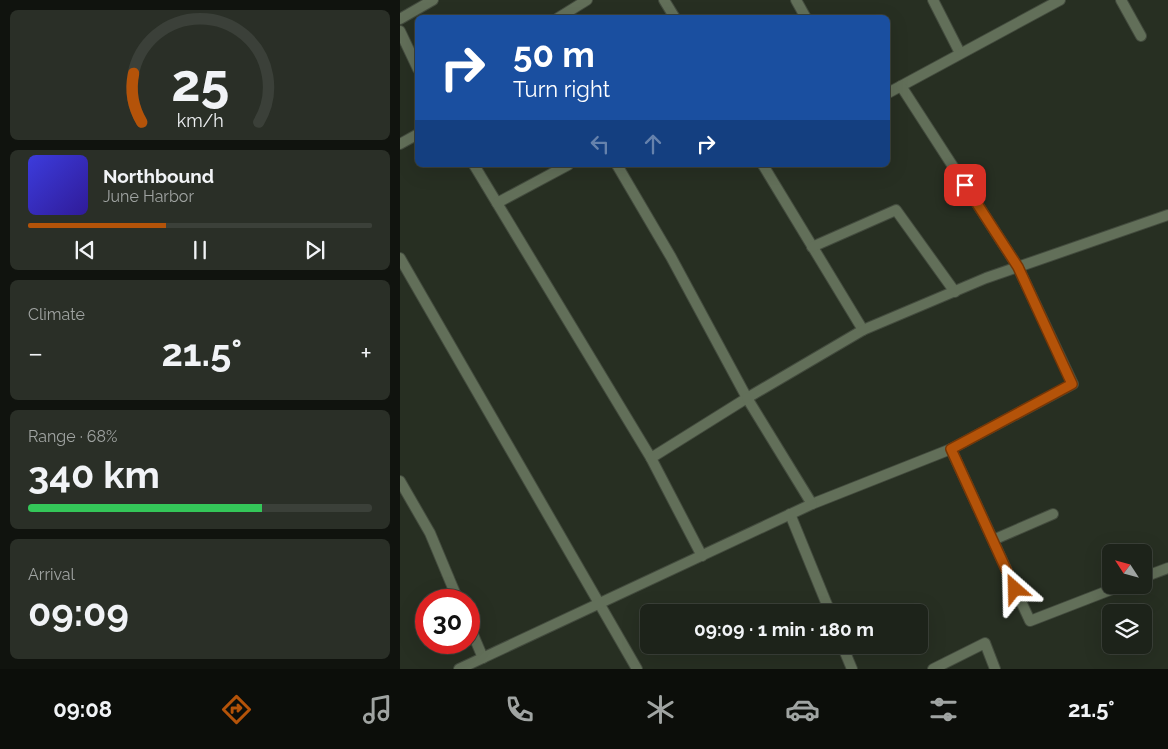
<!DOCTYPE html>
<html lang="en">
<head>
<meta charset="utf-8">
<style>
	body { margin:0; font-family:Raleway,sans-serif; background:#2a2f27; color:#f1f3f6; height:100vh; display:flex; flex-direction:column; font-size:19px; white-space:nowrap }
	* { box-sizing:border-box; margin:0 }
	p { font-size:16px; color:#a0a4a2 }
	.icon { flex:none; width:28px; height:28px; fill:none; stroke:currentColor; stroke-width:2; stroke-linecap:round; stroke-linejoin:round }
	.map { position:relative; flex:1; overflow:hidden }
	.side { display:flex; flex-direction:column; gap:10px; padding:10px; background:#10130e; width:400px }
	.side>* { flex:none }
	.guide { position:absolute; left:15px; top:15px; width:475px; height:152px; border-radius:8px; box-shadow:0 5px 20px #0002,0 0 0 1px #3b4039; background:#1a4fa0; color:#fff; overflow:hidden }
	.needle { width:32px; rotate:306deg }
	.controls { position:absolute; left:702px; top:544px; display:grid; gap:10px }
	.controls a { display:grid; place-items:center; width:50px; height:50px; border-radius:8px; background:#1d231a; box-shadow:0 5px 20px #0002,0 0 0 1px #3b4039; font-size:25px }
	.speed { position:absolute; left:15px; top:589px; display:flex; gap:10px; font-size:25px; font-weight:700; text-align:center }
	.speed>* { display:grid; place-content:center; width:65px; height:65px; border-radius:50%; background:#1d231a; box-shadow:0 5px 20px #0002,0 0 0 1px #3b4039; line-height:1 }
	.speed .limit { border:8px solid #d22; background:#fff; color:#111 }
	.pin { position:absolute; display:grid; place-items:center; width:42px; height:42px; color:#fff; margin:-21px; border-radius:10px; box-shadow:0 2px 8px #0006 }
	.me { position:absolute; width:55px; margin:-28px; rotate:335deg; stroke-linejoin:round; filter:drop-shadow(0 0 4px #0008) }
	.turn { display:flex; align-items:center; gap:18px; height:105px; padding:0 15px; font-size:22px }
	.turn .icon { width:65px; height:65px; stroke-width:2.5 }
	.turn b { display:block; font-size:35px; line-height:42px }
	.lanes { display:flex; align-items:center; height:48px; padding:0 15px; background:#0003; justify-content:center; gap:25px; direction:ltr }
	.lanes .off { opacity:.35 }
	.big { font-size:38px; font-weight:700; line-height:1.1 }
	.side .widget { flex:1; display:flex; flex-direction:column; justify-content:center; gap:8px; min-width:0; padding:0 18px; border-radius:8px; background:#2a2f27 }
	.side .dial { align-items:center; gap:0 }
	.dial svg { height:130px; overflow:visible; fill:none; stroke:#3b4039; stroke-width:7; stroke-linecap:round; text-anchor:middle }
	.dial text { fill:#f1f3f6; stroke:none }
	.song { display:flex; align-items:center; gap:15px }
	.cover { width:60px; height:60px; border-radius:8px; background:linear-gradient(135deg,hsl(240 70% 55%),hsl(250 70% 35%)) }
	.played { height:5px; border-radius:2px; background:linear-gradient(90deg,#b45309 40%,#3b4039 40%) }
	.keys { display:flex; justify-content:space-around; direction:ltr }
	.heat { display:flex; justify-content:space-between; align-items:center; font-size:28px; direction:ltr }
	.charge { height:8px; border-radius:4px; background:linear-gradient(90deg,#34c759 68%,#3b4039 0) }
	.trip { position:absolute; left:240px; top:604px; width:288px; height:50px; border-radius:8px; background:#1d231a; box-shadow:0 5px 20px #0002,0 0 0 1px #3b4039; font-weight:700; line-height:50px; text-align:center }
	.dock { display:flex; height:80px; justify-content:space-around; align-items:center; background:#0c0e0a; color:#a0a4a2 }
	.dock .icon { width:35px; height:35px }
	.dock .active { color:#b45309 }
	.dock b { font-size:22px; color:#f1f3f6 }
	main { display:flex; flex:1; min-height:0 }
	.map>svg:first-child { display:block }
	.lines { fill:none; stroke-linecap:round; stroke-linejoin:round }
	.street-casing { stroke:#434b3e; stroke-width:12 }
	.street { stroke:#626f59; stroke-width:10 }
	.route-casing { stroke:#753606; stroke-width:12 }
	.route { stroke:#b45309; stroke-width:9 }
</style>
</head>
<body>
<main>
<section class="side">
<div class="widget dial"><svg viewBox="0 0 100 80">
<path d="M14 69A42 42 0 1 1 86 69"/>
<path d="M14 69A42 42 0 0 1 9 39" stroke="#b45309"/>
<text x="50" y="56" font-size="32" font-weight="700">25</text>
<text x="50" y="72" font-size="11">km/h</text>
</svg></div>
<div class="widget">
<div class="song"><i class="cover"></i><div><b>Northbound</b><p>June Harbor</p></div></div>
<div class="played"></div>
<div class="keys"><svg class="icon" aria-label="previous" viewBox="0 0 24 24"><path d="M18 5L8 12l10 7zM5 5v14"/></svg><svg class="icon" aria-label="pause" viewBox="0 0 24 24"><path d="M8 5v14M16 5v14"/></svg><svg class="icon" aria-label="next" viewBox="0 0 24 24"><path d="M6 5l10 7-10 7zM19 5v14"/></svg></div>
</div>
<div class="widget"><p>Climate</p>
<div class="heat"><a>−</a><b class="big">21.5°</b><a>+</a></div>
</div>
<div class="widget"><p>Range · 68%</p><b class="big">340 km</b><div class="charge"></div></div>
<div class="widget"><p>Arrival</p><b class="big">09:09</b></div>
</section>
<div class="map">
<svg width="768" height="669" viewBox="0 0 768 669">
	<rect width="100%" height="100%" fill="#272f22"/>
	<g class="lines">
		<defs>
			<g id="street">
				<path d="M264,0L275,18"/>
				<path d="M396,0L406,18"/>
				<path d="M533,0L560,53"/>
				<path d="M721,0L741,36"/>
				<path d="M158,18L187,0"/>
				<path d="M0,19L33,0"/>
				<path d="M0,31L18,69"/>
				<path d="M488,93L660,0"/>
				<path d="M0,144L18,134"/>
				<path d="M74,165L251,458"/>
				<path d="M217,165L271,257L347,398L251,458L302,556"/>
				<path d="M363,165L463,330"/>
				<path d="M97,203L168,165"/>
				<path d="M412,247L496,210L555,292"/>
				<path d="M0,258L237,669"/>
				<path d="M551,449L630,621L723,585"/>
				<path d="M0,481L30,533L58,600"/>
				<path d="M412,504L551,449L673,384L618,267L501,86"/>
				<path d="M390,514L430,612"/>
				<path d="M593,540L653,514"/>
				<path d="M744,577L768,568"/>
				<path d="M69,625L83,658"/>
				<path d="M442,645L452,669"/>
				<path d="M59,669L412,504L347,398L463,330L586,278L768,215"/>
				<path d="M533,669L585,643L595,669"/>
			</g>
		</defs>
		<use href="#street" class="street-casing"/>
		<use href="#street" class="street"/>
	</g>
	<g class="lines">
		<defs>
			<path id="route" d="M565,185L618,267L672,384L551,449L615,589"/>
		</defs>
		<use href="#route" class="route-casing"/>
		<use href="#route" class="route"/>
	</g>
</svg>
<div class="controls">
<a><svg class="needle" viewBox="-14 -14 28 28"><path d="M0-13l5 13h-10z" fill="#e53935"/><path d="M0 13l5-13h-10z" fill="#a0a4a2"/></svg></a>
<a><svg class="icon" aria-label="layers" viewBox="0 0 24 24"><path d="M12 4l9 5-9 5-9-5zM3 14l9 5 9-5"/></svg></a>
</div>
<div class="speed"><div class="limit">30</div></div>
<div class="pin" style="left:565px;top:185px;background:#d93025"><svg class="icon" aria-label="arrive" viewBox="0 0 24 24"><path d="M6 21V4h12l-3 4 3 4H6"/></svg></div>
<svg class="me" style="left:615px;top:589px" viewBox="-20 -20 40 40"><path d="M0-17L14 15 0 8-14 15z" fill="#b45309" stroke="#fff" stroke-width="4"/></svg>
<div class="trip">09:09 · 1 min · 180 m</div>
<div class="guide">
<div class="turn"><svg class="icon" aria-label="right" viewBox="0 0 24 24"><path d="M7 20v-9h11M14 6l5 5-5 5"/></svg><div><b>50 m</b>Turn right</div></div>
<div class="lanes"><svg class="icon off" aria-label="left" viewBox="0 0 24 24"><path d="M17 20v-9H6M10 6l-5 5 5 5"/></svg><svg class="icon off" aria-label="ahead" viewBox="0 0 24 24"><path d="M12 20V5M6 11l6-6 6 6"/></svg><svg class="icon" aria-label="right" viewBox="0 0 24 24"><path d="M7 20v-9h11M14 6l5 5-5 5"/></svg></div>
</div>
</div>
</main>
<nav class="dock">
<b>09:08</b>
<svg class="icon active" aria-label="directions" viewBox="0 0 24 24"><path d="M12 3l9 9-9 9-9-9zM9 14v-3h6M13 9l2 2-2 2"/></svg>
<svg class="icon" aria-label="music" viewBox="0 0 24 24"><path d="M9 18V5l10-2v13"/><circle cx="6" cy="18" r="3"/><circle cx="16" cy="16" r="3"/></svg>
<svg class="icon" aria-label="phone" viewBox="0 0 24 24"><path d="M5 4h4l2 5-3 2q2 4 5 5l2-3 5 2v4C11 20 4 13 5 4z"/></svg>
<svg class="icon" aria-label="climate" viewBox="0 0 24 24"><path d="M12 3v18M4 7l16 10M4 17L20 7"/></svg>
<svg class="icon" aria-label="car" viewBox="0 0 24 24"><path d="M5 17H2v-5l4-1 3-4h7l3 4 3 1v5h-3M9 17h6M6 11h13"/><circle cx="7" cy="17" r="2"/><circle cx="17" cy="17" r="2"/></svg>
<svg class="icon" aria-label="filters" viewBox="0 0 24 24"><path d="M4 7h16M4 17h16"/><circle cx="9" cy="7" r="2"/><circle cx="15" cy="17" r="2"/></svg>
<b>21.5°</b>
</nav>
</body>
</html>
